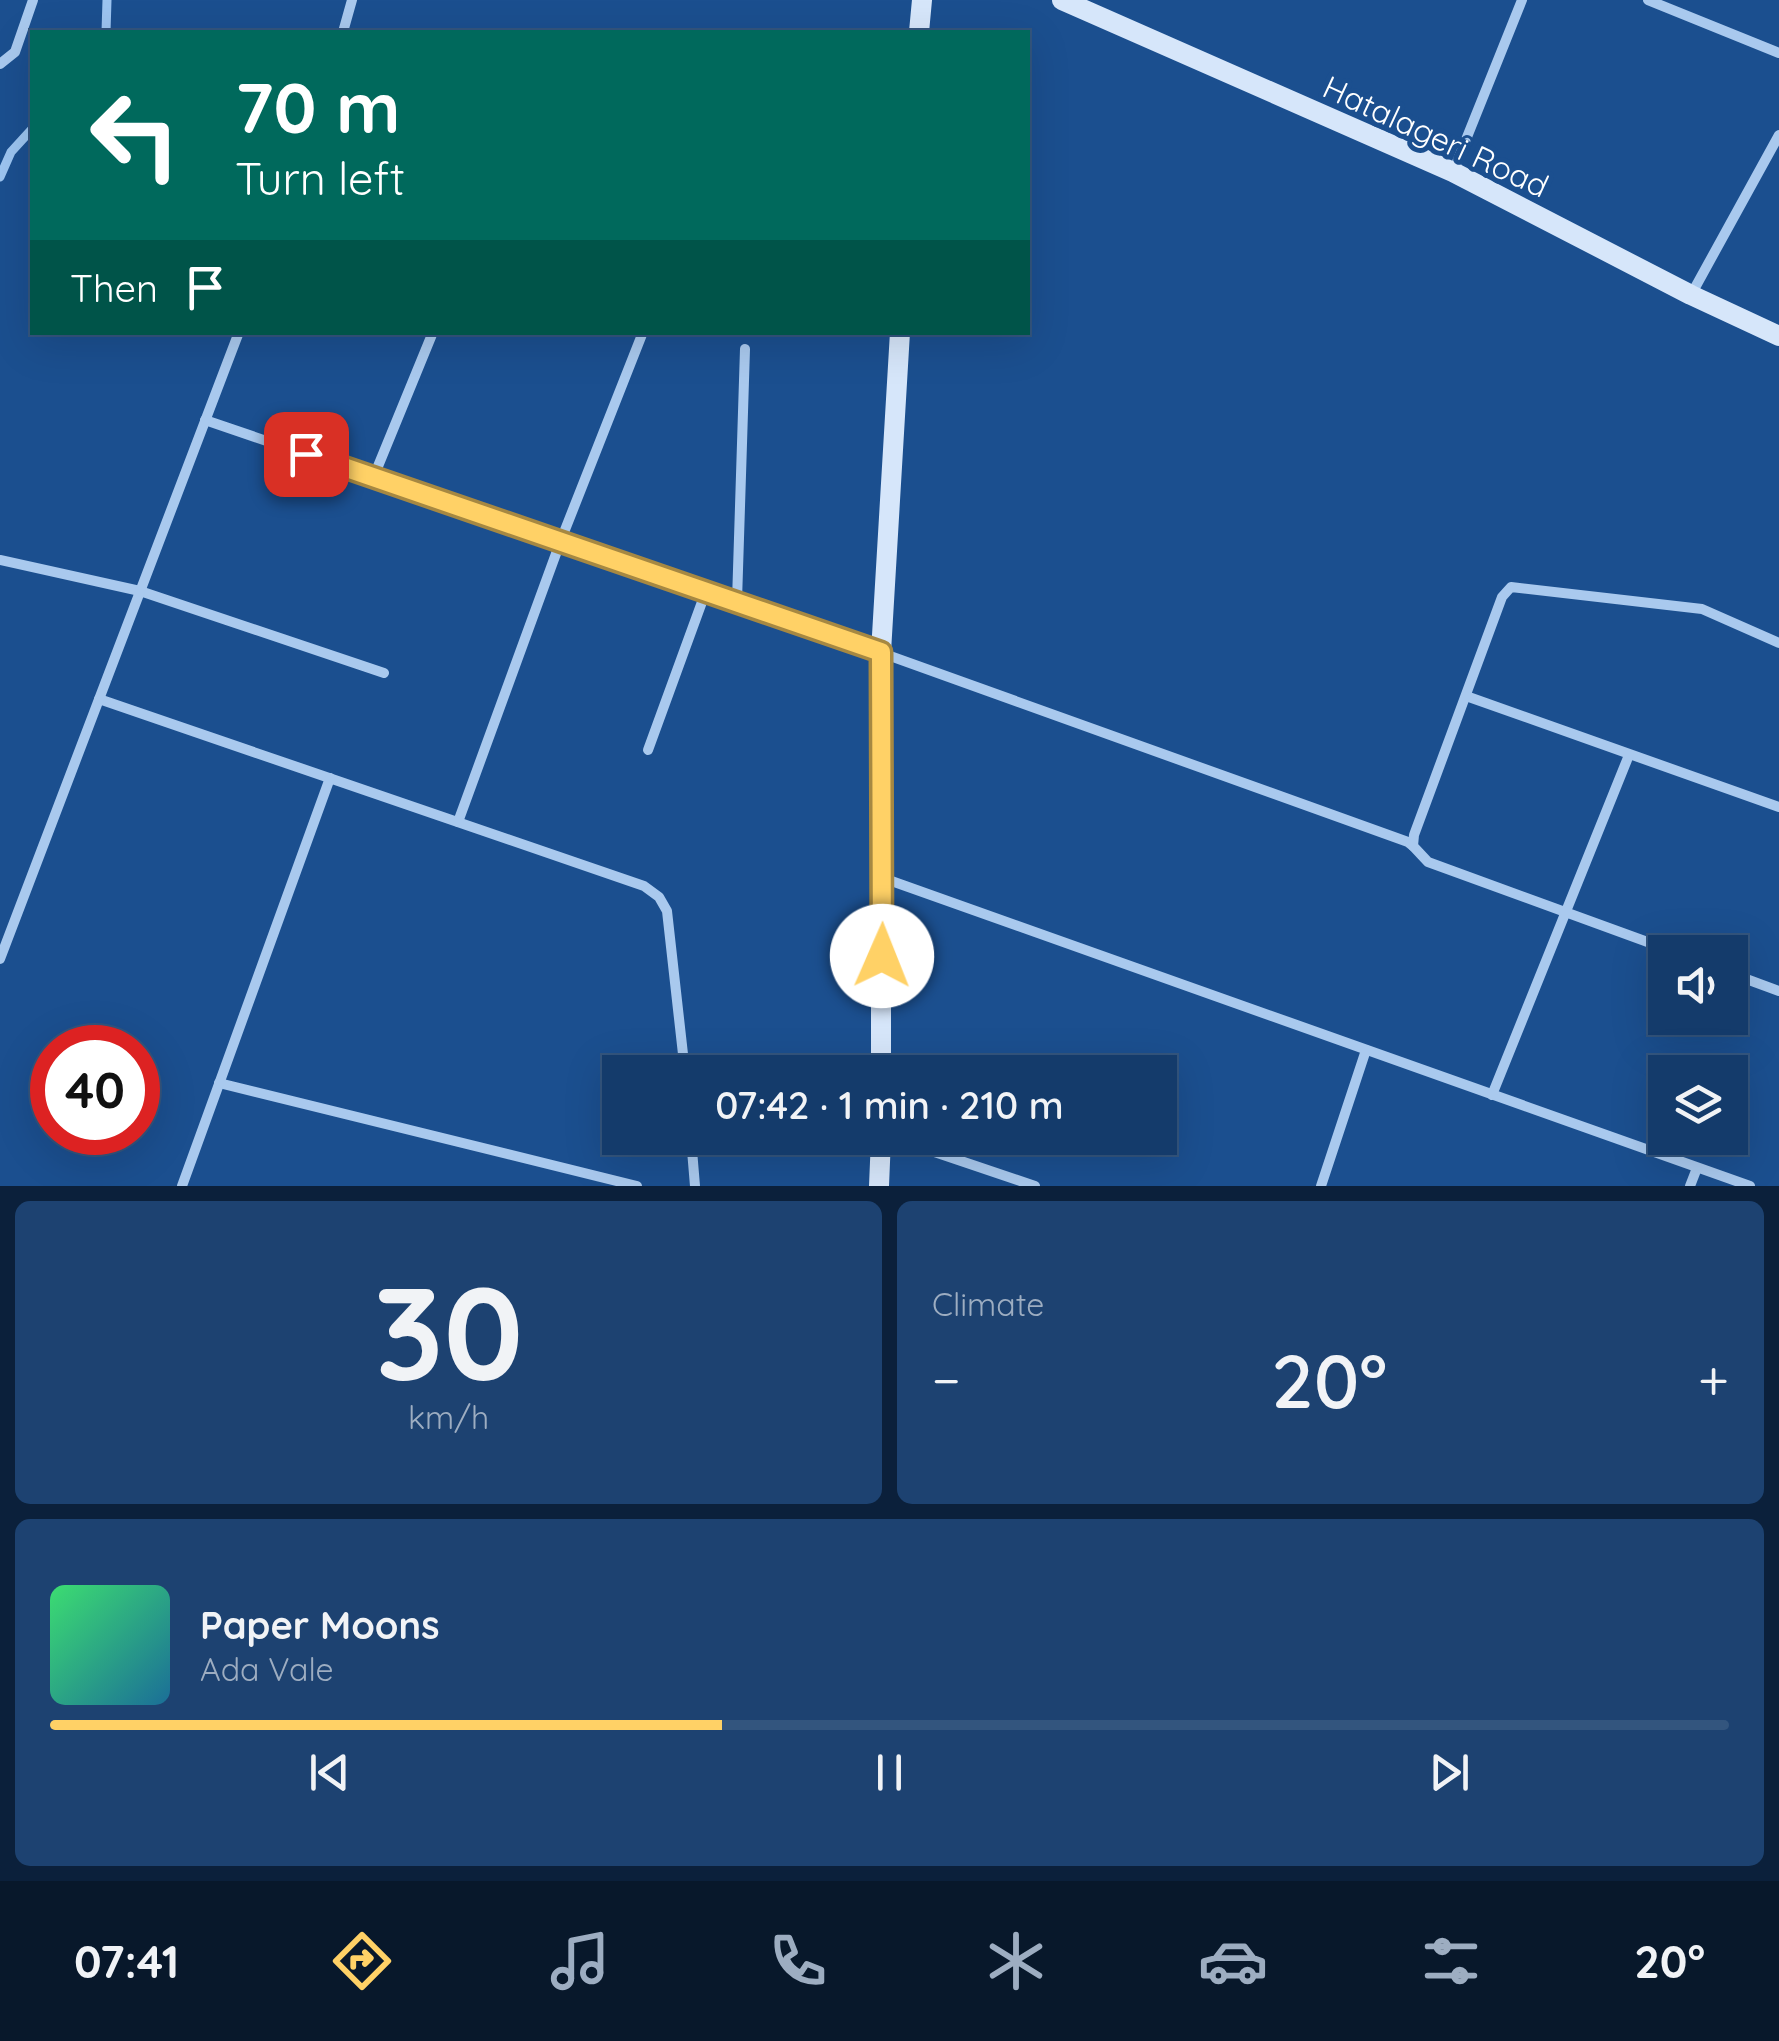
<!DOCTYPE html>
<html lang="en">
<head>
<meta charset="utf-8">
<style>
	body { margin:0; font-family:Quicksand,sans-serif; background:#1d4271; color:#f1f3f6; height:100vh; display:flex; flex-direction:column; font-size:38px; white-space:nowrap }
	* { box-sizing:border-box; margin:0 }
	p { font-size:32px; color:#9dadc1 }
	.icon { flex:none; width:55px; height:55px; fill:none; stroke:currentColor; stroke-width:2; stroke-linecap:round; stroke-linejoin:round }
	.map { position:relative; height:1186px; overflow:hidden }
	.sheet { display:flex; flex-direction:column; gap:15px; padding:15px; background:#0b203b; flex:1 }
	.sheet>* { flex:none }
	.hud { position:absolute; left:30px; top:30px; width:1000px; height:305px; border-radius:0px; box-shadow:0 10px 40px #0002,0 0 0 2px #33557e; background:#00695c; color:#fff; overflow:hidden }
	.fabs { position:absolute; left:1648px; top:935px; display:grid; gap:20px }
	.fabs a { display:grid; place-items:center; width:100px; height:100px; border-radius:0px; background:#143b6b; box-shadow:0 10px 40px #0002,0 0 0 2px #33557e; font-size:50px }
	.speed { position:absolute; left:30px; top:1025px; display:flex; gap:20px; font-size:50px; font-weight:700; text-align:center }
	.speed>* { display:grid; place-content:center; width:130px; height:130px; border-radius:50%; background:#143b6b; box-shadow:0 10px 40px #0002,0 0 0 2px #33557e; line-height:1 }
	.speed .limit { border:15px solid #d22; background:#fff; color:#111 }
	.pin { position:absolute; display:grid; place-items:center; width:85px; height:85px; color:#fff; margin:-42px; border-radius:20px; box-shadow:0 5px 15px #0006 }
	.me { position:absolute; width:110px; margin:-55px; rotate:1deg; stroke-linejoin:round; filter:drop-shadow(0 0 8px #0008) }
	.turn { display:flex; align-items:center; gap:35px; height:210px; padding:0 40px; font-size:45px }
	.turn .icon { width:130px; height:130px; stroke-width:2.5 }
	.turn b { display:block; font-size:70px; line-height:85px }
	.then { display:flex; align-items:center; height:95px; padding:0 40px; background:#0003; gap:20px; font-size:38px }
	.big { font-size:75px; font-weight:600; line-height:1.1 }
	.sheet .card { flex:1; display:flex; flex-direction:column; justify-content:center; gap:15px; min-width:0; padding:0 35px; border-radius:15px; background:#1d4271 }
	.sheet .dial { align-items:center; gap:0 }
	.dial b { font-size:130px; line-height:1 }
	.song { display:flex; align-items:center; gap:30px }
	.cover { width:120px; height:120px; border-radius:15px; background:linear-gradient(135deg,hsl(140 70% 55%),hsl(200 70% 35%)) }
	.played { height:10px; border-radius:5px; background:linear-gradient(90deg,#ffd166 40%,#33557e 40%) }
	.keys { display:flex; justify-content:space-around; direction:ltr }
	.heat { display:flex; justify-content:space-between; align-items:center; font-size:55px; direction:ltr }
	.sheet .tiles { flex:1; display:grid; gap:15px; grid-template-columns:1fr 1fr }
	.card:last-child { grid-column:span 2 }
	.trip { position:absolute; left:602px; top:1055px; width:575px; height:100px; border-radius:0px; background:#143b6b; box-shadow:0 10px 40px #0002,0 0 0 2px #33557e; font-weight:600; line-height:100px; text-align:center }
	.tabs { display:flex; height:160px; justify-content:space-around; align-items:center; background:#08182b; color:#9dadc1 }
	.tabs .icon { width:70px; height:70px }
	.tabs .active { color:#ffd166 }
	.tabs b { font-size:45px; color:#f1f3f6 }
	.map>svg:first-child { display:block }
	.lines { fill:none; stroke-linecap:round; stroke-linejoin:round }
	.stream { stroke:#9cc4f0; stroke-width:9 }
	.street { stroke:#a9c9ee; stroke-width:10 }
	.secondary { stroke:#d6e6fa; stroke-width:20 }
	.route-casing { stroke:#a68842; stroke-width:25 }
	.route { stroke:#ffd166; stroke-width:18 }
	.labels { text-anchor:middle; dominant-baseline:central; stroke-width:10; stroke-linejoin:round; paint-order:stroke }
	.street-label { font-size:32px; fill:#fff; stroke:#1b4f8f }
</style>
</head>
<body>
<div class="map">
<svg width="1779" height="1186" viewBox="0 0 1779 1186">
	<rect width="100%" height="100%" fill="#1b4f8f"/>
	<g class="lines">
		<g class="stream">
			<path d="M106,32L107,0"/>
			<path d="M0,177L11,152L32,129"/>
		</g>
		<g class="street">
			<path d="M1648,0L1779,53"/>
			<path d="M343,32L352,0"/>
			<path d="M0,64L15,52L33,0"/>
			<path d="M1453,172L1522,0"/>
			<path d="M1691,295L1779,135"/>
			<path d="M205,420L737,601L1408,842L1413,846"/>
			<path d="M374,476L433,332"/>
			<path d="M0,560L140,591L384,673"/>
			<path d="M737,601L745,349"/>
			<path d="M1466,696L1779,807"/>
			<path d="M99,699L644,886L659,897L667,911L685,1072"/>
			<path d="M648,750L706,591"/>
			<path d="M458,822L561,540L643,332"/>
			<path d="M883,878L1750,1186"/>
			<path d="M1675,952L1428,862L1413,846L1414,835L1502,597L1511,587L1702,609L1779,643"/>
			<path d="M0,959L239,332"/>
			<path d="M1730,973L1779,991"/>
			<path d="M219,1083L637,1186"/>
			<path d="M1492,1095L1629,755"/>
			<path d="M691,1138L695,1186"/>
			<path d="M893,1138L1035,1186"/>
			<path d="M182,1186L330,778"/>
			<path d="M1321,1186L1366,1050"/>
			<path d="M1690,1186L1697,1168"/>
		</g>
		<g class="secondary">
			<path d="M1062,0L1453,172L1691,295L1779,336"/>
			<path d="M919,32L922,0"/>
			<path d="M881,1072V652L900,332"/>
			<path d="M879,1186L881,1138"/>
		</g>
	</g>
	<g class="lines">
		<defs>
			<path id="route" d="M306,454L881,652L882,956"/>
		</defs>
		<use href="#route" class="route-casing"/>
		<use href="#route" class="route"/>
	</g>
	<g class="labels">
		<g class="street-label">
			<text transform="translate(1436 136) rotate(25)">Hatalageri Road</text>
		</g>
	</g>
</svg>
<div class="fabs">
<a><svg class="icon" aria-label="sound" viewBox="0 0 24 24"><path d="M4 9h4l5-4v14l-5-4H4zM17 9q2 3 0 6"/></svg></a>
<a><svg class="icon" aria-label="layers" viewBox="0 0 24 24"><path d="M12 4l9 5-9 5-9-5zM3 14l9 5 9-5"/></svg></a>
</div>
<div class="speed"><div class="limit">40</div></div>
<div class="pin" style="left:306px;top:454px;background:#d93025"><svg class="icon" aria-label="arrive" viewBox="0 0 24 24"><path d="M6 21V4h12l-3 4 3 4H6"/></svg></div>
<svg class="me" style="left:882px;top:956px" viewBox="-20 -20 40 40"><circle r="19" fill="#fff"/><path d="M0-13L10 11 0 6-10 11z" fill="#ffd166"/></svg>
<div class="trip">07:42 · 1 min · 210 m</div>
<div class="hud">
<div class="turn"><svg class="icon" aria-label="left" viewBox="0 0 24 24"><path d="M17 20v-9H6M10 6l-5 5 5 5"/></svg><div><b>70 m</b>Turn left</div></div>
<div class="then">Then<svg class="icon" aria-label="arrive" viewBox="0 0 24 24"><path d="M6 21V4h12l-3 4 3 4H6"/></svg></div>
</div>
</div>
<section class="sheet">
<div class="tiles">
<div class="card dial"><b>30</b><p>km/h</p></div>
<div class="card"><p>Climate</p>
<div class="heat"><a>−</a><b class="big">20°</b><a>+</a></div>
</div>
<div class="card">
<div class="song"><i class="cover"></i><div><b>Paper Moons</b><p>Ada Vale</p></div></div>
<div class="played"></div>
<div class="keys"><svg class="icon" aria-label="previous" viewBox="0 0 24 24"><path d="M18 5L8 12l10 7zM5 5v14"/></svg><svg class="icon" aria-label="pause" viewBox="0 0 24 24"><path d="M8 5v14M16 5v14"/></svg><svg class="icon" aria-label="next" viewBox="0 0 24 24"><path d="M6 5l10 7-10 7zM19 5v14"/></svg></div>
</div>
</div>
</section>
<nav class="tabs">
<b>07:41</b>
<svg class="icon active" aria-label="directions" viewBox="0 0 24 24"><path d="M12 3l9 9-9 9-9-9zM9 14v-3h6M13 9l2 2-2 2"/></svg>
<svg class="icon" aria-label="music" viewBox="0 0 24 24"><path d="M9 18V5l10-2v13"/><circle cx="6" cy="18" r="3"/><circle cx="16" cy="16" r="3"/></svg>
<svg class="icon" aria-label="phone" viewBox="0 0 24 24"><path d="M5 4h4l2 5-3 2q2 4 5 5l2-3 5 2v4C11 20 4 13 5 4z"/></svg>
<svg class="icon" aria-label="climate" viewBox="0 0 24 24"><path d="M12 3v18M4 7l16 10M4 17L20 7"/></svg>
<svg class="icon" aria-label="car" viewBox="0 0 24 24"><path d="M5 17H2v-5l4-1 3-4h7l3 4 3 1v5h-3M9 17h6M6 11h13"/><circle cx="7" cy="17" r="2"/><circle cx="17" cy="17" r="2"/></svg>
<svg class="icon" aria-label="filters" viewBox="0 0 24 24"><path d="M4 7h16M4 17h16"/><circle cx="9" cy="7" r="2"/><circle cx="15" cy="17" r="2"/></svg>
<b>20°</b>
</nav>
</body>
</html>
